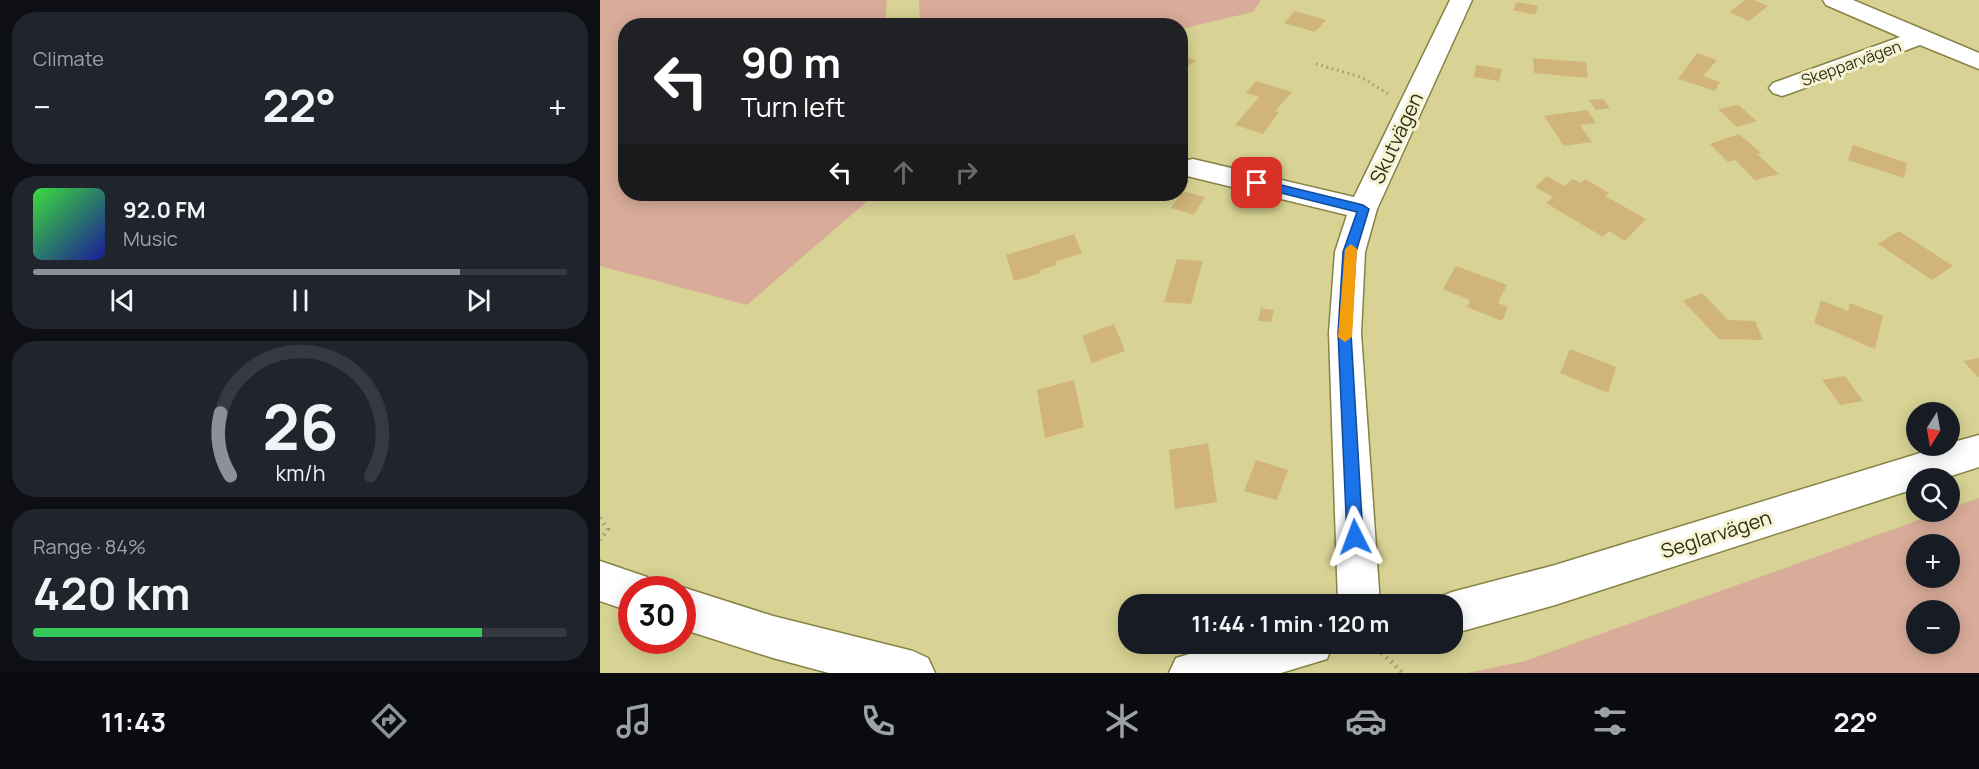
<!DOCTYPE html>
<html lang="en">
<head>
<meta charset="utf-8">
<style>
	body { margin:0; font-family:Manrope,sans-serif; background:#20242c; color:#f1f3f6; height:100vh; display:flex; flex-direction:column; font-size:22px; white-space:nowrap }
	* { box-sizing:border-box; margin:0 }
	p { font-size:20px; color:#9ea1a6 }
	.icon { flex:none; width:33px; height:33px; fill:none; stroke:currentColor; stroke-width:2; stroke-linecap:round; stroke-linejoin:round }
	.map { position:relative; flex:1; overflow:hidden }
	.side { display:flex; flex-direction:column; gap:12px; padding:12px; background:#0d0f14; width:600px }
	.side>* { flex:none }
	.hud { position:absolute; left:18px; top:18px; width:570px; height:183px; border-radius:24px; box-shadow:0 3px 15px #0003; background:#202124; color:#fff; overflow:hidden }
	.needle { width:39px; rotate:191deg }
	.buttons { position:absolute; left:1306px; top:402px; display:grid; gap:12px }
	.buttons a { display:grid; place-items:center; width:54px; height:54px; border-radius:50%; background:#171b24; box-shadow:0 3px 15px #0003; font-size:30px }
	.speed { position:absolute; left:18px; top:576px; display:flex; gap:12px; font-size:30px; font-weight:700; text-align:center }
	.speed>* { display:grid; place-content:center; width:78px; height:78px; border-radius:50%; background:#171b24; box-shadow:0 3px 15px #0003; line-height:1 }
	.speed .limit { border:9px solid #d22; background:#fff; color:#111 }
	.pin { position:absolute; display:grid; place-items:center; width:51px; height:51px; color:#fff; margin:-26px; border-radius:12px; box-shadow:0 3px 9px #0006 }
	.me { position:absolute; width:66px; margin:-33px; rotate:357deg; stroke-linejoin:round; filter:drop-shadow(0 0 4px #0008) }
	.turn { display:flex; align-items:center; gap:21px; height:126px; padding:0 24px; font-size:27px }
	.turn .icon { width:78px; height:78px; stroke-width:2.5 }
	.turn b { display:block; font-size:42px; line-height:51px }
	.lanes { display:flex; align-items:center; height:57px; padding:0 24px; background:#0003; justify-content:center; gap:30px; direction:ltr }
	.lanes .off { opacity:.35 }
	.big { font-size:45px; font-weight:700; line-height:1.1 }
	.side .tile { flex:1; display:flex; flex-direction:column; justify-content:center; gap:9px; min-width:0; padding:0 21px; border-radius:24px; background:#20242c }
	.side .dial { align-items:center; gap:0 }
	.dial svg { height:156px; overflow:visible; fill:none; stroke:#363941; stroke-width:7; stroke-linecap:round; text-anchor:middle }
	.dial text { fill:#f1f3f6; stroke:none }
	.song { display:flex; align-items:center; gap:18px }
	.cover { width:72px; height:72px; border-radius:9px; background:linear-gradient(135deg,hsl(120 70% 55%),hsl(240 70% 35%)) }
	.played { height:6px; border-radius:3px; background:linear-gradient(90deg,#8c9099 80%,#363941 80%) }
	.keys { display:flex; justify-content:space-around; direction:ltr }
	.heat { display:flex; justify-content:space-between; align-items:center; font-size:33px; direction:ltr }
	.charge { height:9px; border-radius:4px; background:linear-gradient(90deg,#34c759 84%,#363941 0) }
	.trip { position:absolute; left:518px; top:594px; width:345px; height:60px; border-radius:24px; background:#171b24; box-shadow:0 3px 15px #0003; font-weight:700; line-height:60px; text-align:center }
	.menu { display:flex; height:96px; justify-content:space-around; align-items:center; background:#090b0e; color:#9ea1a6 }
	.menu .icon { width:42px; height:42px }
	.menu .selected { color:#8c9099 }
	.menu b { font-size:27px; color:#f1f3f6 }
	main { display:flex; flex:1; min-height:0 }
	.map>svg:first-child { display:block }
	.green { fill:#d9ac99; fill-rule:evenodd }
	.building { fill:#d0b47a }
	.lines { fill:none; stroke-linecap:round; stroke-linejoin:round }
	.minor-casing { stroke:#878245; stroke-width:3 }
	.path-far1 { stroke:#a09c6a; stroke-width:3; stroke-dasharray:1.5 4; stroke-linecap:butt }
	.path { stroke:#a09c6a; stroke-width:4.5; stroke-dasharray:1.5 5; stroke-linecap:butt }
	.minor { fill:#fff; fill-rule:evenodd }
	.route { fill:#1a73e8; stroke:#114b97; stroke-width:1.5 }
	.slow { fill:#f59e0b }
	.labels { text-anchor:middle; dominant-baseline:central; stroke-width:6; stroke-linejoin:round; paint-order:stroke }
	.far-street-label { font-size:16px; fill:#333117; stroke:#f5f3d3 }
	.street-label { font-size:20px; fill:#333117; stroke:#f5f3d3 }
</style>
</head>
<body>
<main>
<section class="side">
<div class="tile"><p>Climate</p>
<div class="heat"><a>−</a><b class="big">22°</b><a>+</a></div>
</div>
<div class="tile">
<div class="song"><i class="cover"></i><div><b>92.0 FM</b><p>Music</p></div></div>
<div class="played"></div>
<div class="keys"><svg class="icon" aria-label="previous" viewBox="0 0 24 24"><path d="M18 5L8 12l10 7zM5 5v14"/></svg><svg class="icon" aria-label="pause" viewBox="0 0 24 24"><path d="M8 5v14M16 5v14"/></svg><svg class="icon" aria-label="next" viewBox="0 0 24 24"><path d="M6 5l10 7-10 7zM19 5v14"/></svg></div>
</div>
<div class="tile dial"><svg viewBox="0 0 100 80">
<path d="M14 69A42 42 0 1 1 86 69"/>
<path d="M14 69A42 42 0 0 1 9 37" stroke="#8c9099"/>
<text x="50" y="56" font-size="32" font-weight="700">26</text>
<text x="50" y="72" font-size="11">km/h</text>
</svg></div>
<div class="tile"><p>Range · 84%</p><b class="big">420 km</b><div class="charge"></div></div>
</section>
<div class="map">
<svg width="1379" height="673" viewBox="0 0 1379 673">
	<rect width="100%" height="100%" fill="#d8d394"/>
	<g class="green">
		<path d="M0,0H287L285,25L26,26V194H271V198L147,305L0,266Z"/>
		<path d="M319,0H661L653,12L581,29L580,26L320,25Z"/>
		<path d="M1379,498V673H867L925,661L1341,512H1350V508ZM1317,544H1350V578H1317ZM1317,610H1350V644H1317Z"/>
	</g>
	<g class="building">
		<path d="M1145,0H1153L1168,6L1149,21L1129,12Z"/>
		<path d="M917,2L938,6L935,15L913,10Z"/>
		<path d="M695,11L726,20L715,32L684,23Z"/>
		<path d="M580,53L596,61L580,71Z"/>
		<path d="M1097,53L1117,60L1103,76L1120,82L1115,91L1078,79Z"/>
		<path d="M933,58L986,62L988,78L934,73Z"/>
		<path d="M876,65L902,69L899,81L874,77Z"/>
		<path d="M656,81L692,92L675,111L679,112L663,134L635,125L659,97L646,93Z"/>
		<path d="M1003,99L1010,108L996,110L989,100Z"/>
		<path d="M1138,105L1157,121L1137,127L1118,109Z"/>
		<path d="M987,110L996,123L980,125L992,142L964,146L944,116Z"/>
		<path d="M1139,134L1161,153L1157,154L1179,174L1155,180L1135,160L1128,162L1110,144Z"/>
		<path d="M1253,145L1307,163L1304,178L1248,160Z"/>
		<path d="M947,176L964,186L973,179L980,183L985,179L1009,193L1005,196L1046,219L1025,241L1009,231L1003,237L946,203L953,197L935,187Z"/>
		<path d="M582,191L605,197L594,215L571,208Z"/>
		<path d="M1299,231L1353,266L1332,280L1278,244Z"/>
		<path d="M474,234L482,253L455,262L456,265L440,270L441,273L414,281L406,255Z"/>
		<path d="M577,259L603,261L591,304L564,302Z"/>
		<path d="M856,266L907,285L898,303L908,307L902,321L867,307L870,300L843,289Z"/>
		<path d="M1102,293L1128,320L1155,321L1163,340L1119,339L1083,301Z"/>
		<path d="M1221,300L1248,311L1250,303L1283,316L1275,349L1214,323Z"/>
		<path d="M661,308L674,310L671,322L658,321Z"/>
		<path d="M514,324L525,351L492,363L482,336Z"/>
		<path d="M970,349L1016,367L1008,393L960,373Z"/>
		<path d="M1379,358V377H1378L1363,361Z"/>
		<path d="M1245,376L1263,401L1240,405L1222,380Z"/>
		<path d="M474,380L484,427L445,438L437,390Z"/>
		<path d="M608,443L617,502L575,509L569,450Z"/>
		<path d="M656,460L688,470L677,500L644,491Z"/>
	</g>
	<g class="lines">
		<defs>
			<g id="minor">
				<path d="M850,0H872L777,209L765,252L761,333L780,604H738L729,333L735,252L747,215L583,175L580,166L583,161L593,159L754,197Z"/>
				<path d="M1223,0H1253L1379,53V69L1320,45L1191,93L1182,96L1173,93L1169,88L1173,83L1300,37L1226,5Z"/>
				<path d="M1379,435V467L1345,478H1317V488L955,605L852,634V604H835L837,598L852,592L955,565L1343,446H1350V443Z"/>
				<path d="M0,561L47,577L52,590H32V612L0,601Z"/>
				<path d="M82,587L173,616L313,651L328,658L335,673H229L173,658L82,629V590H76Z"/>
				<path d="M623,644H733L727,659L681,673H569L576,658Z"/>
			</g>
		</defs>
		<use href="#minor" class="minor-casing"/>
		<path class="path-far1" d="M716,64L761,77L790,95"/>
		<g class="path">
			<path d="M0,518L8,529L0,540"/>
			<path d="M772,644L803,673"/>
		</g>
		<use href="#minor" class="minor"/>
	</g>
	<path class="route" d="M657,179L763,205L769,209L756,252L751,333L763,537L761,542L755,545L749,542L747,537L738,333L743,252L757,212L653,186L651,183Z"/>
	<path class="slow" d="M751,244L757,249L752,337L745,342L738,337L745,249Z"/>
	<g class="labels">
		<g class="far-street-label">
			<text transform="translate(1251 63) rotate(-20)">Skepparvägen</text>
		</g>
		<g class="street-label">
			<text transform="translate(796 138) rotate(-65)">Skutvägen</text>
			<text transform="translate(1116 534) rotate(-18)">Seglarvägen</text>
		</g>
	</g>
</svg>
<div class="buttons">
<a><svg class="needle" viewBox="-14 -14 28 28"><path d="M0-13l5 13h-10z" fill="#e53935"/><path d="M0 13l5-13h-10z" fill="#9ea1a6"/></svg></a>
<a><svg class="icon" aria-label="search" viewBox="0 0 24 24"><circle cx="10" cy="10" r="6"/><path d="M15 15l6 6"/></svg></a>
<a>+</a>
<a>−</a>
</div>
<div class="speed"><div class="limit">30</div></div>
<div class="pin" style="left:657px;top:183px;background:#d93025"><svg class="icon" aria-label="arrive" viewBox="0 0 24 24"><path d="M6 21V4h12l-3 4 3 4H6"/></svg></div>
<svg class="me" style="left:755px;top:537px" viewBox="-20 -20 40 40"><path d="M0-17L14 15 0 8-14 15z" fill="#1a73e8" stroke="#fff" stroke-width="4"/></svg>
<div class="trip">11:44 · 1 min · 120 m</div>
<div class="hud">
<div class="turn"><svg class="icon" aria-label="left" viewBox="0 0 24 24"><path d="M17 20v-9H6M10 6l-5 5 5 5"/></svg><div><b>90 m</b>Turn left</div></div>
<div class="lanes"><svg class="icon" aria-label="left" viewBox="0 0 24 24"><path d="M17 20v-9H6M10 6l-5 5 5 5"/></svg><svg class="icon off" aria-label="ahead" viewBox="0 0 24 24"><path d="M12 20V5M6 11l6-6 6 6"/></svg><svg class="icon off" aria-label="right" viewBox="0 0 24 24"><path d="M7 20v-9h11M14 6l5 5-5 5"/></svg></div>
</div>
</div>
</main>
<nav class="menu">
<b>11:43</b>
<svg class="icon selected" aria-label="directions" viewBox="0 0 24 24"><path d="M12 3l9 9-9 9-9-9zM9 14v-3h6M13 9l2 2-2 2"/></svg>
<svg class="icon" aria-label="music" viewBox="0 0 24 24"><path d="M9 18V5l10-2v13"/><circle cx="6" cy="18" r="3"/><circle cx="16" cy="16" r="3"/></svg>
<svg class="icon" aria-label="phone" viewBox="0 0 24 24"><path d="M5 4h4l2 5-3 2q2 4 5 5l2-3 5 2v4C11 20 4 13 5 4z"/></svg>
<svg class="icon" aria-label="climate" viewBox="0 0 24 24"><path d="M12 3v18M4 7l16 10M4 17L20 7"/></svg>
<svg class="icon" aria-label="car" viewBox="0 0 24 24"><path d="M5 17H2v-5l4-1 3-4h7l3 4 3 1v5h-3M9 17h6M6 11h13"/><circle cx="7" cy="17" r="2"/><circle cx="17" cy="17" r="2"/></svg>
<svg class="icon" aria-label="filters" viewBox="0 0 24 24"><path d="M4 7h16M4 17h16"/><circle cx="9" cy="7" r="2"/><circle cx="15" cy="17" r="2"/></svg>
<b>22°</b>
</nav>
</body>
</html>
